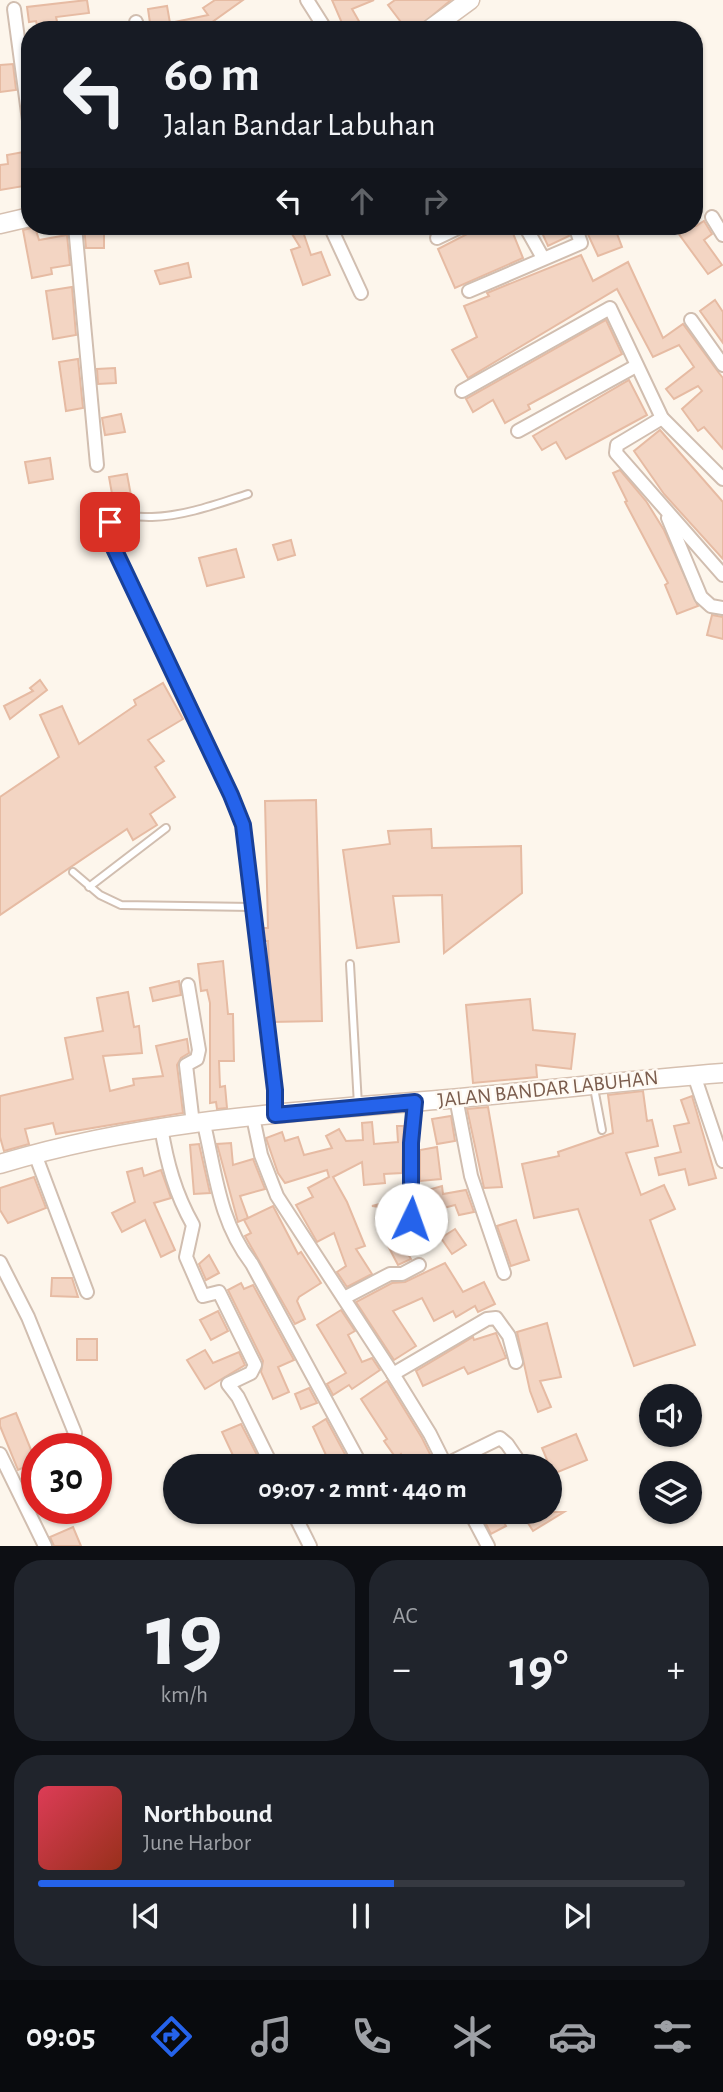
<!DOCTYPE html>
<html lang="id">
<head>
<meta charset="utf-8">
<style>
	body { margin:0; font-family:"Alegreya Sans",sans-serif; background:#20242c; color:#f1f3f6; height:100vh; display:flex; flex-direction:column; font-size:26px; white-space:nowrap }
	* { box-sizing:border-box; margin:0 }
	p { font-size:23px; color:#9ea1a6 }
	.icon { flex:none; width:38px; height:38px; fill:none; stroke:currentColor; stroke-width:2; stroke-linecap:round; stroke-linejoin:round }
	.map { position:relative; height:1546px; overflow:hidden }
	.drawer { display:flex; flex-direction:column; gap:14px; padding:14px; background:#0d0f14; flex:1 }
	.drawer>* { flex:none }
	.hud { position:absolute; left:21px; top:21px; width:682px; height:214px; border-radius:28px; box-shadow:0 2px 5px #0004; background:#171b24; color:#f1f3f6; overflow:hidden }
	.fabs { position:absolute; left:639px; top:1384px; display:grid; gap:14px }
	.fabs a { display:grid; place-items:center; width:63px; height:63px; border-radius:50%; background:#171b24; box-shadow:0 2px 5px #0004; font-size:35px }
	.speed { position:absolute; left:21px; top:1433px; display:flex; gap:14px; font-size:35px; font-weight:700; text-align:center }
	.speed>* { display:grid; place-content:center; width:91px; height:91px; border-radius:50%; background:#171b24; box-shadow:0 2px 5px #0004; line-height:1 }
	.speed .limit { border:10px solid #d22; background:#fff; color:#111 }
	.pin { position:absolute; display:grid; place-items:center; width:60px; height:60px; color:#fff; margin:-30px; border-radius:14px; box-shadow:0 4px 10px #0006 }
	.me { position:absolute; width:77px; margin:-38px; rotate:3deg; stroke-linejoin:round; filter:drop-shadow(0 0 5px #0008) }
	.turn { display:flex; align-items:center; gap:24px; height:147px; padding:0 28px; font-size:32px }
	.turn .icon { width:91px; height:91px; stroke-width:2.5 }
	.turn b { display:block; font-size:49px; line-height:60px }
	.lanes { display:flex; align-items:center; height:66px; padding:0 28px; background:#0003; justify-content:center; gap:35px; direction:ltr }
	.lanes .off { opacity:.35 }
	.big { font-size:52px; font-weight:700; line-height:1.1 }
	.drawer .card { flex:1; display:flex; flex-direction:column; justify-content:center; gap:10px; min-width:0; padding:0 24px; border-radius:28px; background:#20242c }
	.drawer .dial { align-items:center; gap:0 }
	.dial b { font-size:91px; line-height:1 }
	.song { display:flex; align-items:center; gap:21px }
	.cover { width:84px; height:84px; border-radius:10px; background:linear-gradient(135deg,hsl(350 70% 55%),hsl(10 70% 35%)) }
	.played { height:7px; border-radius:4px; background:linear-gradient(90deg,#2563eb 55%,#363941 55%) }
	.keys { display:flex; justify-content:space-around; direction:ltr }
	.heat { display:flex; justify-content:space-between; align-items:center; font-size:38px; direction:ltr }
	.drawer .tiles { flex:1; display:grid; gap:14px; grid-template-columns:1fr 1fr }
	.card:last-child { grid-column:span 2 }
	.trip { position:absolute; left:163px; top:1454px; width:399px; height:70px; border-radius:35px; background:#171b24; box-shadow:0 2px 5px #0004; font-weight:700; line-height:70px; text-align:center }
	.menu { display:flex; height:112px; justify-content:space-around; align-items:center; background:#090b0e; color:#9ea1a6 }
	.menu .icon { width:49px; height:49px }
	.menu .active { color:#2563eb }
	.menu b { font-size:32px; color:#f1f3f6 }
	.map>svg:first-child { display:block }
	.building { fill:#f3d5c3; stroke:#e6bba3; stroke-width:2 }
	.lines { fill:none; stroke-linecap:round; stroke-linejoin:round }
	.lane-casing { stroke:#d1beb0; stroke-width:10 }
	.street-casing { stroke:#d1beb0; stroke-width:16 }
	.secondary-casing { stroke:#d6c0b0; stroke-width:21 }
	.lane { stroke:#fff; stroke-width:6 }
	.street { stroke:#fff; stroke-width:12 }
	.secondary { stroke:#fff; stroke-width:18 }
	.route-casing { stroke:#184099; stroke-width:18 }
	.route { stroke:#2563eb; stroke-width:12 }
	.labels { text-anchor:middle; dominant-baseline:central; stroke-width:5; stroke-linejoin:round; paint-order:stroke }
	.street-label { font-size:21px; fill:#7a5c4d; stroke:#fffaf3 }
</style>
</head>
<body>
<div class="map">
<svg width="723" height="1546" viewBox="0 0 723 1546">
	<rect width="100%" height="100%" fill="#fdf6ec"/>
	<g class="building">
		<path d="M87,0L89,13L56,17L59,30H38L36,21L29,22L27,7Z"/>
		<path d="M215,0H243L201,30H151L148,9L167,6L170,23L208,15L203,8Z"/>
		<path d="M332,0H374L352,9L364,30H345Z"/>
		<path d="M395,0H451L415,30H407L388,5Z"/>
		<path d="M13,64L16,90L0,92V65Z"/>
		<path d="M29,151L30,185L0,190V165L8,164L7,155Z"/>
		<path d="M704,221L712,234L704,240L722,265L708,274L673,226H696Z"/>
		<path d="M84,226H104V248H86Z"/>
		<path d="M287,226H301L311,255L321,252L330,275L303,285L291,250L300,247Z"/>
		<path d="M471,226H510L523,258L455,288L438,249L473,231Z"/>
		<path d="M539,226H566L569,236L548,246Z"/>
		<path d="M584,226H614L622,247L598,256Z"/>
		<path d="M35,227L39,240L67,235L70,265L51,268L52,274L32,278L23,230Z"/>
		<path d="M581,255L593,281L628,262L663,338L683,324L719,373L723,378V449L704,427L698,431L682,409L702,391L698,386L674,399L666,389L694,367L679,345L653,357L617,289L468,378L452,350L477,337L464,306L489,296L487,293Z"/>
		<path d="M188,263L191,277L160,284L155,271Z"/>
		<path d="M72,287L76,335L53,339L46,291Z"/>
		<path d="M715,300L723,312V343L700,311Z"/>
		<path d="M606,320L622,354L528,405L530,409L505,423L493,400L473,412L466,399Z"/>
		<path d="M78,359L83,408L66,411L59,362Z"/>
		<path d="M115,368L116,383L98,384L97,369Z"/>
		<path d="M629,380L647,415L566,459L556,442L542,450L533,436Z"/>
		<path d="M121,414L125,432L105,435L102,418Z"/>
		<path d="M660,430L723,502V559L664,494L634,451Z"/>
		<path d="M50,458L53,479L29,483L25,462Z"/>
		<path d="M620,470L646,501L664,530L698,606L677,614L665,585L668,583L625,502L627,501L613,473Z"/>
		<path d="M127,474L132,501L114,505L109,477Z"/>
		<path d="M291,540L295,555L278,560L273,545Z"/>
		<path d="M236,549L244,577L207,586L199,558Z"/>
		<path d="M712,615L723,617V639L707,635Z"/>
		<path d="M40,680L47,690L10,719L4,706L33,691L30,688Z"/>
		<path d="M163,683L183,719L148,740L164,761L155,767L175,797L150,814L157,825L133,840L127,829L0,915V797L59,757L40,715L62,706L79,744L136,705L134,700Z"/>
		<path d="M316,800L322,1021L271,1022L268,941H262L260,928H268L265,801Z"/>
		<path d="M431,829L432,848L521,846L522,893L444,953L442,895L393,896L399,942L357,948L343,850L390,844L388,831Z"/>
		<path d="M223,961L228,1014H233L234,1061H219L220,1087L225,1086L227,1108L217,1109L216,1102L210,1103V1003L207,990L201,991L198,964Z"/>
		<path d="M179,981L181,995L153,1001L150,988Z"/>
		<path d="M128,992L134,1027L139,1026L142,1053L103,1056L110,1091L134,1085L133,1079L163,1076L156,1046L187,1039L189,1053L181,1058L177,1065L183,1113L56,1134L53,1123L25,1129L29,1144L4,1151L0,1137V1096L73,1079L65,1038L103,1031L97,998Z"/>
		<path d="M530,999L533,1030L575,1034L571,1069L536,1065L537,1077L473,1083L466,1005Z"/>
		<path d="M643,1091L647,1121L652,1120L658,1146L626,1153L641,1195L664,1185L675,1209L650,1220L695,1345L634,1366L578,1209L534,1218L522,1164L559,1156L558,1152L613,1133L608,1095Z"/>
		<path d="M692,1096L716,1178L689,1185L685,1169L659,1175L655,1158L681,1152L674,1126L689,1123L681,1100Z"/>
		<path d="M488,1107L502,1187L484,1188L467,1109Z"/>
		<path d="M451,1116L455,1141L437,1144L432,1119Z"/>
		<path d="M372,1122L374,1144L398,1142L397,1126H404L402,1173L384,1174L385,1183L364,1185L362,1162L333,1177L347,1202L365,1246L356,1249L372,1274L347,1287L337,1272L346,1266L334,1233L317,1242L296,1205L313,1197L308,1188L329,1177L327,1170L285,1183L278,1173L266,1138L282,1132L285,1141L298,1137L304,1155L332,1148L326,1136L339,1129L346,1141L363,1140L362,1123Z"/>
		<path d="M231,1143L233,1165L253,1159L265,1189L240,1196L248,1218L238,1222L217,1144Z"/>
		<path d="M199,1144L210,1193L194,1194L190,1145Z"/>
		<path d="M437,1147L441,1179L420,1181V1150Z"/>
		<path d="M142,1168L144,1176L161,1170L171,1198L154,1203L175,1250L161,1257L145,1220L122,1232L112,1213L135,1202L127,1172Z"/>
		<path d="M34,1177L46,1208L8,1223L0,1210V1188Z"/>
		<path d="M442,1186L443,1194L466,1190L474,1212L459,1215L455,1205L425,1213L428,1190Z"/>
		<path d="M402,1198V1220L392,1223L388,1208L372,1206Z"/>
		<path d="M273,1206L298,1254L301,1252L321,1283L299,1297L297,1301L305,1319L295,1324L245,1236L251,1233L244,1220Z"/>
		<path d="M516,1220L529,1260L511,1266L497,1226Z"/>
		<path d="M455,1229L466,1245L452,1254L441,1238Z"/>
		<path d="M412,1234L416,1249L408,1254L411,1259L398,1265L388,1246Z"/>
		<path d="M209,1255L219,1273L206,1280L199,1264Z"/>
		<path d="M445,1263L463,1292L484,1282L495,1304L478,1312L475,1306L456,1317L453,1311L434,1321L422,1298L393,1311L416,1346L394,1360L356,1302L392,1283L405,1282Z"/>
		<path d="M52,1278H72L78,1297L51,1296Z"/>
		<path d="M241,1283L244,1289L253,1285L294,1360L278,1367L289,1392L273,1399L261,1372L263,1361L228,1290Z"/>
		<path d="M341,1310L355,1331L348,1335L362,1362L372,1358L380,1370L352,1389L349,1385L333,1395L327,1384L346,1373L317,1325Z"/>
		<path d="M218,1311L228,1331L211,1340L200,1320Z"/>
		<path d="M547,1323L561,1377L540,1381L551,1407L538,1412L530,1391L517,1332Z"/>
		<path d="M496,1333L506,1358L468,1374L464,1367L423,1386L416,1371L473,1337L474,1340Z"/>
		<rect x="77" y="1339" width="20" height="21"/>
		<path d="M205,1350L213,1363L239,1352L245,1365L205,1389L187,1360Z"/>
		<path d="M387,1381L422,1438L436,1466H408L401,1454L396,1458L384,1441L387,1439L361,1399Z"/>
		<path d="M309,1388L317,1403L301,1409L295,1394Z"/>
		<path d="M16,1413L36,1462L18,1470L0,1426V1419Z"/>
		<path d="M326,1419L346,1456L331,1466L313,1427Z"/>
		<path d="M241,1424L259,1459L238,1466L222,1432Z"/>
		<path d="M576,1434L587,1460L553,1474L542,1448Z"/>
		<path d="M480,1512H498L506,1526L491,1534Z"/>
		<path d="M521,1512H564L533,1531Z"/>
		<path d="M73,1527L81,1546H54L50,1537Z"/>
	</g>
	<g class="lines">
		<defs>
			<g id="lane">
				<path d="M248,494C217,504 185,516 152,517C138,518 122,512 110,522L108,530L243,825L275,1112"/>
				<path d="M73,872L100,895L121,905L252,907"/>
				<path d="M89,887L166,828"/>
				<path d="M350,964L358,1105"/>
				<path d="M594,1088L602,1130"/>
			</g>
			<g id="street">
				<path d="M307,0L326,30"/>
				<path d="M14,9L30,128"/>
				<path d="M136,22L139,30"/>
				<path d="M712,217L723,235"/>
				<path d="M75,226L97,465"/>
				<path d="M330,226L361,293"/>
				<path d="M525,226L543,258"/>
				<path d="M437,238L462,226"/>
				<path d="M469,291L581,243L575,226"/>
				<path d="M691,320L723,365"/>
				<path d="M462,391L610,308L662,418L723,479"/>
				<path d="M662,418L617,445L616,453L723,575"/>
				<path d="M518,431L636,366"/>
				<path d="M668,518L701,597L711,606L723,608"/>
				<path d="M188,985L199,1050L197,1059L186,1065L193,1124"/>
				<path d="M694,1075L723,1161"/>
				<path d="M456,1098L471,1176L504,1273"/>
				<path d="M253,1117L261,1155L277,1196L393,1374L430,1434L446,1466"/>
				<path d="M204,1124C216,1175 219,1221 252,1264L361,1465"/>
				<path d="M161,1127C167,1163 175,1193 193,1225L186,1257L203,1296L219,1292L255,1365L251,1373L228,1384L238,1397L272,1466"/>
				<path d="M35,1154L87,1292"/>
				<path d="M411,1219V1143L415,1102"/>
				<path d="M0,1262L28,1317L75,1433"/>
				<path d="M344,1298L390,1274H402L419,1265"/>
				<path d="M393,1374L487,1319L496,1318L509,1336L516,1362"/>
				<path d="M0,1454L45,1546"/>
				<path d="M445,1465L500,1438L507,1444L522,1466"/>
				<path d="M293,1512L310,1546"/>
				<path d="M470,1512L488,1546"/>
			</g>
			<g id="secondary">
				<path d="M429,30L470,0"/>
				<path d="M0,224L30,217"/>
				<path d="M0,1164C134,1123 273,1113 412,1102C516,1094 619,1081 723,1073"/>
			</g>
		</defs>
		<use href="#lane" class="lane-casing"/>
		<use href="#street" class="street-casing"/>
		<use href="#secondary" class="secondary-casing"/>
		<use href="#lane" class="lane"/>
		<use href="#street" class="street"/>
		<use href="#secondary" class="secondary"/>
	</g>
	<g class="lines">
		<defs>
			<path id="route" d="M110,522V540L231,795L243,825L275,1090V1115L415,1102L411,1143V1219"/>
		</defs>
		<use href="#route" class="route-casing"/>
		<use href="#route" class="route"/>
	</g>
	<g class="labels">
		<g class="street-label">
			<text transform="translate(548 1089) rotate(-6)">JALAN BANDAR LABUHAN</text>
		</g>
	</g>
</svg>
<div class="fabs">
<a><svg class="icon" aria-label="sound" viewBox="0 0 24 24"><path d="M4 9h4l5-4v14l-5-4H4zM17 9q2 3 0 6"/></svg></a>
<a><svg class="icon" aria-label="layers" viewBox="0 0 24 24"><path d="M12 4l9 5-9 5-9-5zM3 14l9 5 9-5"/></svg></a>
</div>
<div class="speed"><div class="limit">30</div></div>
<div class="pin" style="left:110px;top:522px;background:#d93025"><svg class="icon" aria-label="arrive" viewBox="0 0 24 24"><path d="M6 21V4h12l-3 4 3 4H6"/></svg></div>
<svg class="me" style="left:411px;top:1219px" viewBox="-20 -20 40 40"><circle r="19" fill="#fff"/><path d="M0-13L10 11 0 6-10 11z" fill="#2563eb"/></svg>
<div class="trip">09:07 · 2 mnt · 440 m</div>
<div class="hud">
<div class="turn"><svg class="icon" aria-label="left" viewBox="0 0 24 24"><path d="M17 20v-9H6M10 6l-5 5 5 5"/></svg><div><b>60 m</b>Jalan Bandar Labuhan</div></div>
<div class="lanes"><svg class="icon" aria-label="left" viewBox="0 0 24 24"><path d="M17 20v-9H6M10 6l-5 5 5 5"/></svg><svg class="icon off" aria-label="ahead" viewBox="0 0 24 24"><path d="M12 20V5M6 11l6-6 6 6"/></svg><svg class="icon off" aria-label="right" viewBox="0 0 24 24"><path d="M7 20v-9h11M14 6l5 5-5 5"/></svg></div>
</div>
</div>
<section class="drawer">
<div class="tiles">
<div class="card dial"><b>19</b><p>km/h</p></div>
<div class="card"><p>AC</p>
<div class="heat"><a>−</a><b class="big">19°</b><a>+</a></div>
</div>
<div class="card">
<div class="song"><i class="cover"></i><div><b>Northbound</b><p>June Harbor</p></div></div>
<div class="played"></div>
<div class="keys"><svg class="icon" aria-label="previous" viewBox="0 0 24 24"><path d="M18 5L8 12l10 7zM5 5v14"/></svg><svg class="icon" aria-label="pause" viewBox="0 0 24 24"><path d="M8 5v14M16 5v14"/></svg><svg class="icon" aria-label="next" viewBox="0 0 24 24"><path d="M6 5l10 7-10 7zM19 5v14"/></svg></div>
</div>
</div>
</section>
<nav class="menu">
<b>09:05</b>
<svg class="icon active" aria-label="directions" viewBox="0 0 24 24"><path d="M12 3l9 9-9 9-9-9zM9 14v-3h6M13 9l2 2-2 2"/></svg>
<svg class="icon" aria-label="music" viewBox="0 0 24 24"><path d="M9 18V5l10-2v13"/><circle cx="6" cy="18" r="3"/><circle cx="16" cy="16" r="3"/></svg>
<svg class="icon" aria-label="phone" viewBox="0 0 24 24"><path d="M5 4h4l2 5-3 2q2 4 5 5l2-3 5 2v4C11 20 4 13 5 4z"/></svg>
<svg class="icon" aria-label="climate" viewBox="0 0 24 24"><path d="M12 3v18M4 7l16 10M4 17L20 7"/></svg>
<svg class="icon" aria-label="car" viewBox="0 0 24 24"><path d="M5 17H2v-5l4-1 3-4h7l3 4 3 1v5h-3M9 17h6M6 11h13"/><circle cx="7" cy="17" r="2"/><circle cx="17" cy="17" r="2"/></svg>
<svg class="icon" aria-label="filters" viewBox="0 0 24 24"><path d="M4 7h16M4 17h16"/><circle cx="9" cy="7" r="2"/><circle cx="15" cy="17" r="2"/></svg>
</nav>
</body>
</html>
